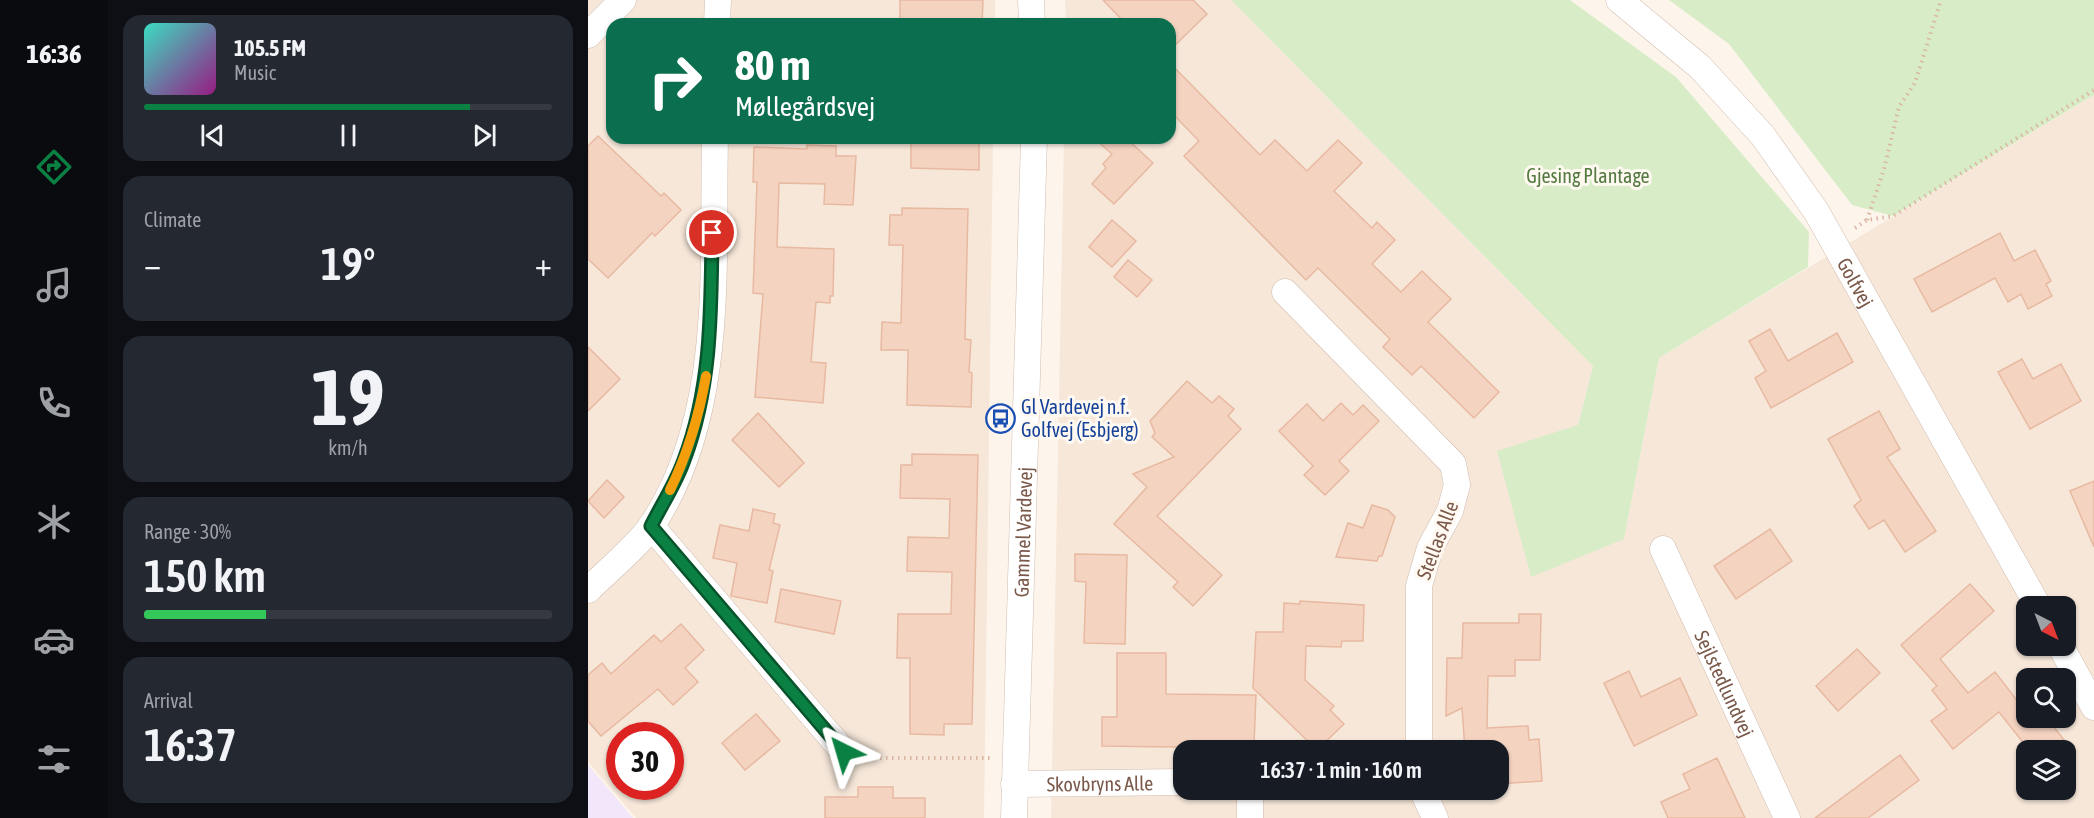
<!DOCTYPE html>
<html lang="en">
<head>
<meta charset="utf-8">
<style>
	body { margin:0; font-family:"Asap Condensed",sans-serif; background:#242831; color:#f1f3f6; height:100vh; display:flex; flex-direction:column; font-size:22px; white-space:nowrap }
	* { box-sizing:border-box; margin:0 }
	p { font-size:20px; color:#9ea1a6 }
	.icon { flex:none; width:33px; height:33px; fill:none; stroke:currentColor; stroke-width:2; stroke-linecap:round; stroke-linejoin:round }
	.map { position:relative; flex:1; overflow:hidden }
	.details { display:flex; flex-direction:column; gap:15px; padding:15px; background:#0d0f14; width:480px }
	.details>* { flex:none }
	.banner { position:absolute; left:18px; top:18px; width:570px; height:126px; border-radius:18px; box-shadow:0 2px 4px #0004; background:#0b6e4f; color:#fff; overflow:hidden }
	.needle { width:39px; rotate:138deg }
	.controls { position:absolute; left:1428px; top:596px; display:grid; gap:12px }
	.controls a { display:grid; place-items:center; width:60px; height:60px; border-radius:12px; background:#171b24; box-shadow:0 2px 4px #0004; font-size:30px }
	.speed { position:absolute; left:18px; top:722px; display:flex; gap:12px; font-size:30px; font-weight:700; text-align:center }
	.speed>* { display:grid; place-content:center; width:78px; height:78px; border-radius:50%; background:#171b24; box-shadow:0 2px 4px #0004; line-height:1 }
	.speed .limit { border:9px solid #d22; background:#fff; color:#111 }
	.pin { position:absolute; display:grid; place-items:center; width:51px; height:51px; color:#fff; margin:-26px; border:3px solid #fff; border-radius:50%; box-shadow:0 2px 6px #0007 }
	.me { position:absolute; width:66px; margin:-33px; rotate:320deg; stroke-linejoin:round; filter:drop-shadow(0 0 4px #0008) }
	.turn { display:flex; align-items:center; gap:21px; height:126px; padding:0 30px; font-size:27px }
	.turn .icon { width:78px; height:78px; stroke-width:2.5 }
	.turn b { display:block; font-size:42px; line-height:51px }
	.big { font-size:45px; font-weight:600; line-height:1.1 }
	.details .widget { flex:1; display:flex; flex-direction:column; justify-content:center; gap:9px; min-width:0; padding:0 21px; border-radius:18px; background:#242831 }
	.details .dial { align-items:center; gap:0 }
	.dial b { font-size:78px; line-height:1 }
	.song { display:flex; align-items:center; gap:18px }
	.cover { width:72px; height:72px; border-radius:9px; background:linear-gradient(135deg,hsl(170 70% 55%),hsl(310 70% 35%)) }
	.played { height:6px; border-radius:3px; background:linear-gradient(90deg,#0b8043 80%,#363941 80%) }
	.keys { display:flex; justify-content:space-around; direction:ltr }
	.heat { display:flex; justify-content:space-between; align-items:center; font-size:33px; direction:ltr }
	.charge { height:9px; border-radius:4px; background:linear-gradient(90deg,#34c759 30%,#363941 0) }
	.trip { position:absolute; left:585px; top:740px; width:336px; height:60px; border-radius:18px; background:#171b24; box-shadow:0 2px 4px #0004; font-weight:600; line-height:60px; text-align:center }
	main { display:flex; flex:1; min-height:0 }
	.dock { display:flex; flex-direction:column; width:108px; justify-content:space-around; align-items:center; background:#090b0e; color:#9ea1a6 }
	.dock .icon { width:42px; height:42px }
	.dock .current { color:#0b8043 }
	.dock b { font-size:27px; color:#f1f3f6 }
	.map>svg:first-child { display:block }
	.residential { fill:#f6e7d9; fill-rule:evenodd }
	.education { fill:#f2e7fa }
	.green { fill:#d8edc7 }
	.building { fill:#f4d3c1; stroke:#e8b9a1; stroke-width:1.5 }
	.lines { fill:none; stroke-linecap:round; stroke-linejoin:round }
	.minor-casing { stroke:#d1bcaf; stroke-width:27 }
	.path { stroke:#dab6a3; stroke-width:4; stroke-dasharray:1.5 4.5; stroke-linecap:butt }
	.minor { stroke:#fff; stroke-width:26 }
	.route-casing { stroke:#07532c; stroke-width:15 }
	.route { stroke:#0b8043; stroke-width:10 }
	.slow { stroke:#f59e0b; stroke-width:10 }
	.labels { text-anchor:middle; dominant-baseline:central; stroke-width:6; stroke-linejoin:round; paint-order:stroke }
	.park-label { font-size:20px; fill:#537a40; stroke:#fff9f2 }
	.street-label { font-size:20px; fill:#7b5a4b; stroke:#fff9f2 }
	.transit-label { font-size:20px; fill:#164399; stroke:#fff9f2; text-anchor:start }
</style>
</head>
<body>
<main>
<nav class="dock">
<b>16:36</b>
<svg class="icon current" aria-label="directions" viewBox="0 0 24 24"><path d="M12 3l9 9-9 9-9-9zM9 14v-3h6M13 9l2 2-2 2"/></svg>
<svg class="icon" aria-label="music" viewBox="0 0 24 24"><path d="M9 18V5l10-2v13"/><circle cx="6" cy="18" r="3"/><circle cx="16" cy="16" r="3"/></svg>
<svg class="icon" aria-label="phone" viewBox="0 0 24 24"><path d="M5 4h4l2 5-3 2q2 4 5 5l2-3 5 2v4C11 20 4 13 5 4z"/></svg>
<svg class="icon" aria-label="climate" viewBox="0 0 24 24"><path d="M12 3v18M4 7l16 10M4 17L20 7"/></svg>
<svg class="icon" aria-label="car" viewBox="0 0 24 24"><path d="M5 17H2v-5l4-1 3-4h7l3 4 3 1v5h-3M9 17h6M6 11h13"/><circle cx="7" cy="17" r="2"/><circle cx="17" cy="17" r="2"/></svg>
<svg class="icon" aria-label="filters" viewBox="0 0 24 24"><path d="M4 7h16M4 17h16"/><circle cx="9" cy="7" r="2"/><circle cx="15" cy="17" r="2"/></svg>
</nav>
<section class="details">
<div class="widget">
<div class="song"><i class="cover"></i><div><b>105.5 FM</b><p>Music</p></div></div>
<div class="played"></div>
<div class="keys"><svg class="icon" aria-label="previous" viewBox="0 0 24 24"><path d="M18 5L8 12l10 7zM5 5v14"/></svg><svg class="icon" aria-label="pause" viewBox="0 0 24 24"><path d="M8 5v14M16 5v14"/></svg><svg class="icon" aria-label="next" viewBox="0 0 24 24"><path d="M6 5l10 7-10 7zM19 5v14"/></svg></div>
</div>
<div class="widget"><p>Climate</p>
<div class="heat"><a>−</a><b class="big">19°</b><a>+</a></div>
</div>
<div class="widget dial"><b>19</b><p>km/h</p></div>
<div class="widget"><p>Range · 30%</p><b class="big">150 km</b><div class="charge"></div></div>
<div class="widget"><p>Arrival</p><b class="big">16:37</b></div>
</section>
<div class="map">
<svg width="1506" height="818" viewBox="0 0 1506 818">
	<rect width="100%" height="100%" fill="#fdf5eb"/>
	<g class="residential">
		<path d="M0,0H407V24H24V138H405L396,818H48L0,762ZM32,735H82V786H32Z"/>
		<path d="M477,0H643L1005,366L990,425L1036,539L1071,358L1506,95V818H463L476,138H582V24H478ZM1438,606H1478V645H1438ZM1438,678H1478V717H1438ZM596,750H910V789H596ZM1438,750H1478V789H1438Z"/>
	</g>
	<path class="education" d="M0,765L45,818H0Z"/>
	<g class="green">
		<path d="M643,0H982L1088,77L1221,232L1220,267L1071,358L1036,539L943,577L909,451L990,425L1005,366Z"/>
		<path d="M1081,0H1506V95L1305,216L1264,205L1141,44Z"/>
	</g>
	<g class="building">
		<path d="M312,0H395L394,24L312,23Z"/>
		<path d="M515,0H605L619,14L582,50V24H538Z"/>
		<path d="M582,63L672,155L687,140L719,171L750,140L774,163L746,191L784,228L789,222L807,240L784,264L813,292L834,271L863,299L840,322L911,392L886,418L833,366L824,375L795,347L802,339L730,268L718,280L596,156L611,141L582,111Z"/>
		<path d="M10,136L73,196L76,193L93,210L67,236L64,233L20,278L0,259V146Z"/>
		<path d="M323,138H391V170L323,168Z"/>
		<path d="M506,138H538L565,163L526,204L504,184L518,168L515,164L524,154Z"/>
		<path d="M219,145L248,146V156H268L265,205L236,204L237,184L191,183L189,247L246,249L245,296H242V303L228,302L223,362L238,363L235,403L167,397L175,294L165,293L169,182H165L166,147L219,149Z"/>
		<path d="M314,208L380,209L377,339L383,340L381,372L384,373L383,407L319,405L320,350H293L294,322L313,323L315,245H301L302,215H314Z"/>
		<path d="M524,220L548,241L524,267L501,247Z"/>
		<path d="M1412,233L1426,261L1447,250L1463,281L1458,284L1464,296L1440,309L1433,294L1420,302L1407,278L1344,312L1326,279Z"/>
		<path d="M540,260L564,280L549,297L526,277Z"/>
		<path d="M1182,329L1200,361L1249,333L1265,362L1183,408L1167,378L1178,371L1161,341Z"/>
		<path d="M0,347L32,379L0,411Z"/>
		<path d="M1434,359L1445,379L1473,364L1493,401L1442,429L1410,372Z"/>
		<path d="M599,381L624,403L631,396L646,409L640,416L653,429L569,516L634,575L605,606L585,587L590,582L526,524L559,487L545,474L586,457L564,437L567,433L562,421Z"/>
		<path d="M753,403L765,415L775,405L791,421L751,461L761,471L737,495L716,475L725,466L691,431L719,404L735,421Z"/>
		<path d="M1291,411L1312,449L1299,457L1348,531L1317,552L1296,520L1281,529L1266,506L1273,500L1240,439Z"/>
		<path d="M170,413L216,463L191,487L144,440Z"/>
		<path d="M324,454L390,455L384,724H356V735L322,734V658H309L310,614H363L364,572L319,571L320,537L361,538L362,499L312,498L313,465H324Z"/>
		<path d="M19,480L36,497L16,518L0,501Z"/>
		<path d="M1506,481V547L1482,491Z"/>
		<path d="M784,505L800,510L807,517L794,556H791L789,561L748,557L760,523L775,528Z"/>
		<path d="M165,509L187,514L185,523L192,525L181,570L185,571L179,603L143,596L149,563L125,558L132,525L161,531Z"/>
		<path d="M1182,529L1204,561L1148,599L1126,566Z"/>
		<path d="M487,554L539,555L537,644L496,643L498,582L487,581Z"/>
		<path d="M1382,584L1406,611L1352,659L1380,693L1407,672L1438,712V717H1458L1484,750H1441L1411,712L1365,749L1343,721L1359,709L1344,690L1349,686L1313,645Z"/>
		<path d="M193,589L253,601L246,634L187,622Z"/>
		<path d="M712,601L776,605L775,641H754L753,647L718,646L717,680L746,706L742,710L756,724L729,750L665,688L668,632H695L696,603L712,604Z"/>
		<path d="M931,614H953L952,660H927V676H900L899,728L940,726L941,740L951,739L954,781L910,784V750H877L874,708L858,716L859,658H874L875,623H931Z"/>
		<path d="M93,624L116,650L97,668L110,682L85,705L70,689L13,736L0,721V675L14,663L23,674L66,635L73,642Z"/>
		<path d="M1269,649L1292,673L1250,711L1228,686Z"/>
		<path d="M529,653H578V694L668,695L666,745L655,748L514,746V717H529Z"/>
		<path d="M1041,671L1053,697L1092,678L1109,715L1046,746L1016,683Z"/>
		<path d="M168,714L192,741L157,770L134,743Z"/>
		<path d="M1312,755L1331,780L1280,818H1227Z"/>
		<path d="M1129,758L1157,818H1080L1073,802L1102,789L1095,774Z"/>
		<path d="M270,787H305V798H337V818H237V797H270Z"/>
	</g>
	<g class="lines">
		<defs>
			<g id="minor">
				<path d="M443,0L444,24"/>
				<path id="s1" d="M1031,0L1112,67L1175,136L1228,211L1450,606"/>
				<path d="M129,24L130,0"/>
				<path d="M0,35L35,0"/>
				<path d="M697,292L865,464L869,485L862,511L842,548L831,586V750"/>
				<path d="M63,526L256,752"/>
				<path id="s2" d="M1075,549L1199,818"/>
				<path d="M0,590C18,572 50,546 64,525C138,413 124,266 127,138"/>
				<path d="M1472,645L1506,707"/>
				<path id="s3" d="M426,784L596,782"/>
				<path d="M834,789L847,818"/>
				<path id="s4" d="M426,818L446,138"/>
				<path d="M662,818V789"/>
			</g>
		</defs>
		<use href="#minor" class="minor-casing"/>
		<g class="path">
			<path d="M1279,220L1296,169L1311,107L1327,83L1353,0"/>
			<path d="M1267,228L1279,220L1305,216L1506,90"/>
			<path d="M280,758H404"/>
		</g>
		<use href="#minor" class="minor"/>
	</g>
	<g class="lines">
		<defs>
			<path id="route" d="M124,233C123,310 124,386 96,460C88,483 74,504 63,526L256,752"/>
		</defs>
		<use href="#route" class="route-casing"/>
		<use href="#route" class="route"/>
		<path class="slow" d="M82,490C100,453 111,416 118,376"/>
	</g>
	<defs>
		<symbol id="bus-ring" viewBox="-11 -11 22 22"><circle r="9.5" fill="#fff9f2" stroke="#1a4fb4" stroke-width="1.5"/><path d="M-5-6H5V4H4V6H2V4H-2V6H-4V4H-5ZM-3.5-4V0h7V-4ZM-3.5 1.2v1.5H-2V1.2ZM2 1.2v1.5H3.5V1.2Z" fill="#1a4fb4"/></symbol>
	</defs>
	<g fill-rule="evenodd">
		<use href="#bus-ring" x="396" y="402" width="33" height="33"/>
	</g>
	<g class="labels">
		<g class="park-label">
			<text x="1000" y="175">Gjesing Plantage</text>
		</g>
		<g class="street-label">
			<text stroke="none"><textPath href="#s1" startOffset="372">Golfvej</textPath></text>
			<text stroke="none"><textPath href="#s4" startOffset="286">Gammel Vardevej</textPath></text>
			<text transform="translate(849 540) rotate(-69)">Stellas Alle</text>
			<text stroke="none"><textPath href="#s2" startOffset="148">Sejlstedlundvej</textPath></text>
			<text stroke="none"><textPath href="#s3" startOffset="86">Skovbryns Alle</textPath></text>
		</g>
		<g class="transit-label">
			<text x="433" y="406">Gl Vardevej n.f.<tspan x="433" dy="23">Golfvej (Esbjerg)</tspan></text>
		</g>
	</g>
</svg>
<div class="controls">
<a><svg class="needle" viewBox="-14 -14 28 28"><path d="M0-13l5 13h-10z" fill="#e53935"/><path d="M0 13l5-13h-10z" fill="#9ea1a6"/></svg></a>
<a><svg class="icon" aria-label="search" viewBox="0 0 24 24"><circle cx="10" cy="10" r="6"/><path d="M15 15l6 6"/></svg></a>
<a><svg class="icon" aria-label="layers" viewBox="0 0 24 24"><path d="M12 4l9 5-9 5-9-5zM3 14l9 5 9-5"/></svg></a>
</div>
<div class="speed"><div class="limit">30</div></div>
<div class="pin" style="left:124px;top:233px;background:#d93025"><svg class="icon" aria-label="arrive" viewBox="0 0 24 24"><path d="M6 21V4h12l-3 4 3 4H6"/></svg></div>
<svg class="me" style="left:256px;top:752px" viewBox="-20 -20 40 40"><path d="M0-17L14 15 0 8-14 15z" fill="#0b8043" stroke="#fff" stroke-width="4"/></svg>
<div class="trip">16:37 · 1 min · 160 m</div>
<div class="banner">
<div class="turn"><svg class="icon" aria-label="right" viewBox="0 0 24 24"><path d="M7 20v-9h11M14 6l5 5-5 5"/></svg><div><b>80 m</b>Møllegårdsvej</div></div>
</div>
</div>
</main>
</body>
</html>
